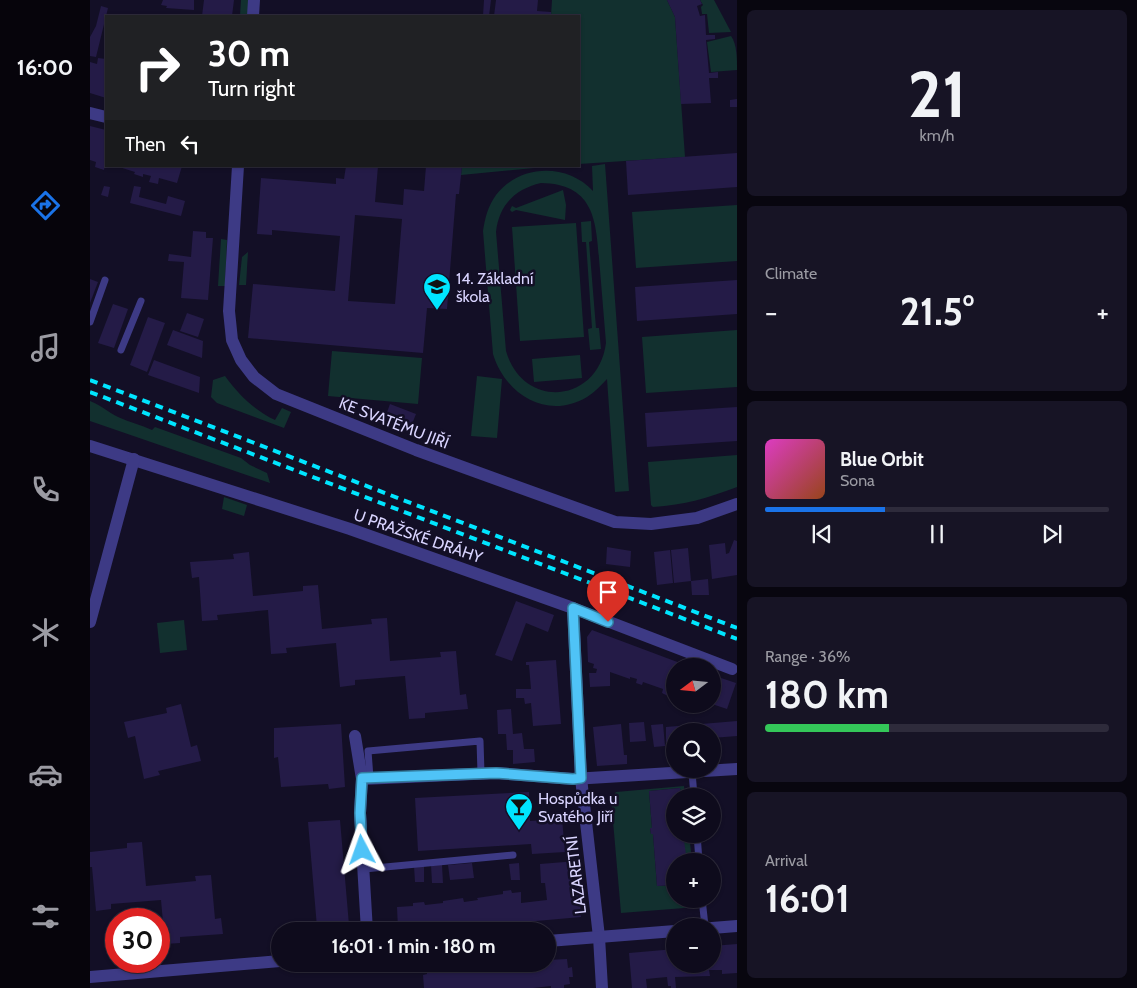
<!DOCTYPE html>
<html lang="en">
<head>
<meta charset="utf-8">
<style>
	body { margin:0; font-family:Cabin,sans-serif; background:#171425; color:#f1f3f6; height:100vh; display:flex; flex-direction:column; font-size:19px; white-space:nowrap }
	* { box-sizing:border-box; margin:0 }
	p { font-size:16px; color:#9b9ba3 }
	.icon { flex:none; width:28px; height:28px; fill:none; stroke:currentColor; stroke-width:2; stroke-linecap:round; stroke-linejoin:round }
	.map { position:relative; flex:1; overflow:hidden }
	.sheet { display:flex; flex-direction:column; gap:10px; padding:10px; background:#08060f; width:400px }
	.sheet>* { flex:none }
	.top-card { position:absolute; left:15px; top:15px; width:475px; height:152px; border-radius:0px; box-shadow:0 1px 4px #0004,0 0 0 1px #2e2b3b; background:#202124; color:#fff; overflow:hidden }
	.needle { width:32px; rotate:254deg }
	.buttons { position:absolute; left:576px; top:658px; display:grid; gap:10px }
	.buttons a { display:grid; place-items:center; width:55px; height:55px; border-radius:50%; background:#0e0b1c; box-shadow:0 1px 4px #0004,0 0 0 1px #2e2b3b; font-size:25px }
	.speed { position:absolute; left:15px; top:908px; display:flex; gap:10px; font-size:25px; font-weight:700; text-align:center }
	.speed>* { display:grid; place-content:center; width:65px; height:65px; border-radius:50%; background:#0e0b1c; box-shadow:0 1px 4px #0004,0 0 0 1px #2e2b3b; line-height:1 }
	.speed .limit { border:8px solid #d22; background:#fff; color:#111 }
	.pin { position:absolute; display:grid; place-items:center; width:42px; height:42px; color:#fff; margin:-51px -21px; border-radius:50% 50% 50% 0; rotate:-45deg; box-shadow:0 0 5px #0007 }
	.pin .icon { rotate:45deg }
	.me { position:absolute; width:55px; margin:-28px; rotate:356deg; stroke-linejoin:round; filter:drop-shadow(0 0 4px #0008) }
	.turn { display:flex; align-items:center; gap:18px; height:105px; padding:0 20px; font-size:22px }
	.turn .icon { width:65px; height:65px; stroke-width:2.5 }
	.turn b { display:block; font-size:35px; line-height:42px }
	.then { display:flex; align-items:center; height:48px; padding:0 20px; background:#0003; gap:10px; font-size:19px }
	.big { font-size:38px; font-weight:700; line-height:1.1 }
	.sheet .card { flex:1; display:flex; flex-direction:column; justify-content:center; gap:8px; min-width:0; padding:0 18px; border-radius:8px; background:#171425 }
	.sheet .dial { align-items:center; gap:0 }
	.dial b { font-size:65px; line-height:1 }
	.song { display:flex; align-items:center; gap:15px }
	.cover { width:60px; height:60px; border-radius:8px; background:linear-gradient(135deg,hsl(310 70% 55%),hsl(20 70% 35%)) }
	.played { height:5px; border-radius:2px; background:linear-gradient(90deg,#1a73e8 35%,#2e2b3b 35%) }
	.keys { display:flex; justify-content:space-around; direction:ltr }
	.heat { display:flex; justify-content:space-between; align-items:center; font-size:28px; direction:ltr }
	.charge { height:8px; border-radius:4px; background:linear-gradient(90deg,#34c759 36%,#2e2b3b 0) }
	.trip { position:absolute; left:181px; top:922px; width:285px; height:50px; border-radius:25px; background:#0e0b1c; box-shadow:0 1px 4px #0004,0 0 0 1px #2e2b3b; font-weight:700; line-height:50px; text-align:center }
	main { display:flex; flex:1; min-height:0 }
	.tabs { display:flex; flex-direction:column; width:90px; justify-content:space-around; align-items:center; background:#06040b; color:#9b9ba3 }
	.tabs .icon { width:35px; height:35px }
	.tabs .current { color:#1a73e8 }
	.tabs b { font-size:22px; color:#f1f3f6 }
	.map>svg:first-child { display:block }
	.green { fill:#12302f; fill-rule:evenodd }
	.building { fill:#241b47; fill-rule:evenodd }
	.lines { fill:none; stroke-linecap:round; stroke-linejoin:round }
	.lane { stroke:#3d3a85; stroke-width:7 }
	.street { stroke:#3d3a85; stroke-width:12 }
	.rail { stroke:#00e5ff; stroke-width:4; stroke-dasharray:8 6; stroke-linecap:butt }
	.route-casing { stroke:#337fa1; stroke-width:12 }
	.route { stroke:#4fc3f7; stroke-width:9 }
	.labels { text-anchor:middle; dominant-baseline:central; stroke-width:5; stroke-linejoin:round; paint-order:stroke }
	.poi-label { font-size:16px; fill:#d9d4ff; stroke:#130f26; text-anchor:start }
	.street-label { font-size:16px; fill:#d9d4ff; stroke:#130f26 }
</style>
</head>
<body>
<main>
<nav class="tabs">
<b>16:00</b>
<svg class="icon current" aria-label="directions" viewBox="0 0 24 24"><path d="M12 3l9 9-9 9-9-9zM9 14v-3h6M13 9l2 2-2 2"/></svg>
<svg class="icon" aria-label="music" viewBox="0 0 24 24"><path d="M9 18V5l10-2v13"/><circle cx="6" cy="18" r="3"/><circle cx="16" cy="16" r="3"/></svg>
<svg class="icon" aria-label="phone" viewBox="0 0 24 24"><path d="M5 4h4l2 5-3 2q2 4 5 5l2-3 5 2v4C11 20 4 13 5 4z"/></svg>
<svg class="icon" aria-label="climate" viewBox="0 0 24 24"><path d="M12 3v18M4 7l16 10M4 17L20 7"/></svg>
<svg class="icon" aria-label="car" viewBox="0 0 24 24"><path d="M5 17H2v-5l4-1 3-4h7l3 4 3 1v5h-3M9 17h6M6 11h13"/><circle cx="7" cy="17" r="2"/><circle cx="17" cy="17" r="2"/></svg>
<svg class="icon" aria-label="filters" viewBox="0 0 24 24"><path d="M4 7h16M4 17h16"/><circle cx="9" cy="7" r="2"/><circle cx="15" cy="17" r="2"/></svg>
</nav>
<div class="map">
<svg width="647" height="988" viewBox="0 0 647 988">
	<rect width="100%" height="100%" fill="#130f26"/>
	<g class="green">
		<path d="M151,0H159L158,16H150Z"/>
		<path d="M462,0H577L585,17L595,157L489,164V16H461Z"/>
		<path d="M610,0H624L641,32L619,33L617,14H612L611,7L613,5Z"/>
		<path d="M641,36C647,44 647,59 647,70L621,72L617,42Z"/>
		<path d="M515,164L539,491L525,492L517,379C511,385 505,392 497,397C457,421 415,394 403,354L393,231C395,218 398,206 406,195C430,164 477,163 503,191L502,166ZM451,183C508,184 506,226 510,270C512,294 514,319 516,343C508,404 433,410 416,351L406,232C409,205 425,189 451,183Z"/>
		<path d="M372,166H465L371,175Z"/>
		<path d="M473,190L476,205L475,220L426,210L422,212L420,210L422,206L426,208Z"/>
		<path d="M647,205V261L546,268L542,212Z"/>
		<path d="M501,221L502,241L499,242L506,328H509L511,349L500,350L498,329L502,328L496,242H492L491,222Z"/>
		<path d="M486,223L494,337L430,341L422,227Z"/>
		<path d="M131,239L137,240L135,286H128Z"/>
		<path d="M158,252L156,285H149L152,257Z"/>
		<path d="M647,330V387L556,393L552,337Z"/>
		<path d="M242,351L332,358L328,404L238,396Z"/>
		<path d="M490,355L492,378L444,382L442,359Z"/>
		<path d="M135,376C149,395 164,410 185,420L192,408L201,412L194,428L127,403L121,397L123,380Z"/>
		<path d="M387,376L412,379L407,438L381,436Z"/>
		<path d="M0,401C13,406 17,412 28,417C39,422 51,425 62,430L65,427L151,458L160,465L177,473L180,483L0,421Z"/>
		<path d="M647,455V487C617,498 595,505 563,507L561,505L558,462Z"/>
		<path d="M134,497L157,505L154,516L132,509Z"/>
		<path d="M94,620L97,650L70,653L67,623Z"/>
		<path d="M594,786L595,796H591L590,788L559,791L562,828H560L561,834H563L567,886L585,885V899H606L607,907L531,913L521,798L526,792Z"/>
		<path d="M593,834H599L602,861H597V857H595Z"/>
	</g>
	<g class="building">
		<path d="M73,0H104V10L76,8L77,6L71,5Z"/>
		<path d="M114,0H144L142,16H112Z"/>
		<path d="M394,0H401L399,16H393Z"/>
		<path d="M406,0H448L447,11L461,12V16H404Z"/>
		<path d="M577,0H610L612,4L607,6L610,16L615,15L616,35H625V39L616,40L619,73L628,72V78H619L621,103L591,104L585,17Z"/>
		<path d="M11,6L18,8L6,57L0,56V37L6,26Z"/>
		<path d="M8,58L16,59L15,66L16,98L0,93V62L7,64Z"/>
		<path d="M647,99V107H640V100Z"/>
		<path d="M0,126L16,130V164H15L14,170L5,167L6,162L0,160Z"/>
		<path d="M647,153V187L538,195L536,161Z"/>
		<path d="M26,166H92L87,183L69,178L68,184L59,182L61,176L53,174V177L44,174L45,172Z"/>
		<path d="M256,166H288L285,202L313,205L314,189L334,191L336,166H372L369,194H366L357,309L337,308L333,353L158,338L163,284L245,291L250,236L182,230V235L167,234L171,178L246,184V178L254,179ZM265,215L312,219L305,304L258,301Z"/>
		<path d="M14,186L20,187L18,197L11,195Z"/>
		<path d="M44,186L51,187L49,197L76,204L78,196L95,201L91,216L40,203Z"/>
		<path d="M103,231L116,232V238H123L118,300L91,298L94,262L78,261L79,254L101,257Z"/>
		<path d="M0,279L8,282L0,303Z"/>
		<path d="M647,280V314L547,321L545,287Z"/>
		<path d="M23,304L38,309L24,348L8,343Z"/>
		<path d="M97,313L114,319L108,337L90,331Z"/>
		<path d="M58,317L75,323L57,372L40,365Z"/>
		<path d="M83,330L113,341L112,358L77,345Z"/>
		<path d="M64,360L110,377L109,393L58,375Z"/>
		<path d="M300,404L326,414L322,424L296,415Z"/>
		<path d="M647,407V441L557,447L555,413Z"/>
		<path d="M644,540L647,541V575L622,579L619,545L635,543L636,554L639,553Z"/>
		<path d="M517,547L541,551L540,567L516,564Z"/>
		<path d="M598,548L601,581L584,583L581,550Z"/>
		<path d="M580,550L583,583L567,585L564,552Z"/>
		<path d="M159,552L163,596L213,591V586L228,585L232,629L282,624L281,619L297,618L300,661L351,657L350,652L366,651L370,695L376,694L378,709L335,713V718L319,719L315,676L265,680V685L250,687L246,643L196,648L197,653L181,654L178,610L127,615L128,620L112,621L109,577L102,578L100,562L144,559L143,554Z"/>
		<path d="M618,579L619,595H602L601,581Z"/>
		<path d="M426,601L464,615L458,632L436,623L422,661L405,655Z"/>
		<path d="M502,630L598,666H585V694L580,692L578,696L572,693L573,689L553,682L552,685L546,683L547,679L540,677V679L520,672V686L500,687L499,673H506L507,669L503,668L504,664L498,662L497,637Z"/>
		<path d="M466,660L471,724L443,726L441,703L435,704L434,698H426V689H441L439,665H436V662Z"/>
		<path d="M622,675L646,683L637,709L622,704Z"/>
		<path d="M91,704L101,747L107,745L111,761L68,771L70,775L54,779L45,736L38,738L34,722L77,713L76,708Z"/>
		<path d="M607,704H620L618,708Z"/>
		<path d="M421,709L423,734L432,733L434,749H444L445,762L423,764V750H417L416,734H408L407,710Z"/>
		<path d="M647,721V736L622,738V731H585V741L576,742V727Z"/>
		<path d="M554,722L556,741L540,742L539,723Z"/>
		<path d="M251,724L255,787L239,789L238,784L191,787L188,757L184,758V728Z"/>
		<path d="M531,724L534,755H537V764L507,766L503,727Z"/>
		<path d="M573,724L575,746L564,747L561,725Z"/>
		<path d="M590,788L591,796H585V834H593L597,861H585V885L567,886L563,834H561L560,828H562L559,791Z"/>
		<path d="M439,792L440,821L472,819L475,852L442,854L441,844L328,851L325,798Z"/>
		<path d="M250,820L259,925L227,927L218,822Z"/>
		<path d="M52,842L56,886L106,881L105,876L121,875L125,919L131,918L133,934L90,937V943L75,944L71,900L21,904V909L6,911L2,867H0V852L37,848V843Z"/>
		<path d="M487,861L491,917L332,931H312V929H308L307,907L323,906V903L334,902L335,905L353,903V901L373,898L374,902L388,900L387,898L413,894V891L421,890L422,893L431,892V903L457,900L455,883H451L450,864Z"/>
		<path d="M382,863L384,878L360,880L358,865Z"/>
		<path d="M429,863L430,880H421L419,864Z"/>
		<path d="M341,865H352L353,883H342Z"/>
		<path d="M324,866H334V882H325Z"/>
		<path d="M647,944V973L632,974V970H619L620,976L585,977L586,988H581V986H578L577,977L556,979L557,988H542L539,953L585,949V964H622V946Z"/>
		<path d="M477,959L478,968L482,967L483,977H479L480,984L474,985V988H461V986L443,988H334L333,975L337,974V971L419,964H458V960Z"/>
	</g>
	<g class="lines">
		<g class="lane">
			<path d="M0,322L15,280"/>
			<path d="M31,350L51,301"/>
			<path d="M602,772L604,796"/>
			<path d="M280,778L278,751L390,741L391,773"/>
			<path d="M607,834L609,861"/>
			<path d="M274,869L423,855"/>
			<path d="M612,899L615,926"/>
		</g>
		<g class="street">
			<path d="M163,16L164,0"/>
			<path d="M0,113L16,117"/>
			<path d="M148,166L139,311L142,340L151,360L164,377L186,394L326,450L525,522L561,524L607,518L647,504"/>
			<path d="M0,446L260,529L483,608L642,669"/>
			<path d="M483,608L491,778L509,937L512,988"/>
			<path d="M0,622L44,459"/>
			<path d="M265,736L272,779L270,813L277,931"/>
			<path d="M272,779L406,773L483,779L647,769"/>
			<path d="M622,928L647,926"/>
			<path d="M458,941L585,931"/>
			<path d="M0,977L190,961"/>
		</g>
		<g class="rail">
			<path d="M0,380L647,628"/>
			<path d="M0,392L647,639"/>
		</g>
	</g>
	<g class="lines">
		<defs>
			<path id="route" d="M272,850L270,813L272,778L406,773L483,779L491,778L483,608L518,622"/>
		</defs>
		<use href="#route" class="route-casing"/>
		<use href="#route" class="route"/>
	</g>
	<defs>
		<symbol id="school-pin" viewBox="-11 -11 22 30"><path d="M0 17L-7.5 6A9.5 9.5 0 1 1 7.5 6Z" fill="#00e5ff" stroke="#130f26"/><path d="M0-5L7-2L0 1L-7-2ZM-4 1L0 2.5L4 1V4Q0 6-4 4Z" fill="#111"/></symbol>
		<symbol id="bar-pin" viewBox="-11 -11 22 30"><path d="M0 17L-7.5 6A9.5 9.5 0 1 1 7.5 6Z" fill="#00e5ff" stroke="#130f26"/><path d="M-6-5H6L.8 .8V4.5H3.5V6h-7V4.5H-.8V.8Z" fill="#111"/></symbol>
	</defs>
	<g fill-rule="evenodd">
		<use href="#school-pin" x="331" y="271" width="32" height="43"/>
		<use href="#bar-pin" x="413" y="791" width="32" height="43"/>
	</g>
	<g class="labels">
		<g class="poi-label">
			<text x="366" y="278">14. Základní<tspan x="366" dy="18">škola</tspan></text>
			<text x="448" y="798">Hospůdka u<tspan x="448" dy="18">Svatého Jiří</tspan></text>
		</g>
		<g class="street-label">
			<text transform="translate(304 423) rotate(21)">KE SVATÉMU JIŘÍ</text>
			<text transform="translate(328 536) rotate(19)">U PRAŽSKÉ DRÁHY</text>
			<text transform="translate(486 875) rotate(-97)">LAZARETNÍ</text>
		</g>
	</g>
</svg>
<div class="buttons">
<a><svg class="needle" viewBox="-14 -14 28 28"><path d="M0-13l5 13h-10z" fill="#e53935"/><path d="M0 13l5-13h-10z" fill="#9b9ba3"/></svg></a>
<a><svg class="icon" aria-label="search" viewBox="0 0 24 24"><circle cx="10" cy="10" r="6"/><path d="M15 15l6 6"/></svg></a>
<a><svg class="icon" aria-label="layers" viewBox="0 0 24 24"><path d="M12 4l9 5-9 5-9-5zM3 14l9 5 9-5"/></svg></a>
<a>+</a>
<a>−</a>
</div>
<div class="speed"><div class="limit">30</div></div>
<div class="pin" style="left:518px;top:622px;background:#d93025"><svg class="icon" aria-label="arrive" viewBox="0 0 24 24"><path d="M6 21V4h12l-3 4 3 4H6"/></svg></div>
<svg class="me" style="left:272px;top:850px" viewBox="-20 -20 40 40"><path d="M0-17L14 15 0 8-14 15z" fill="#4fc3f7" stroke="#fff" stroke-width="4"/></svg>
<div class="trip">16:01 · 1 min · 180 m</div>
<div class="top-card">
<div class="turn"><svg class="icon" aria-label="right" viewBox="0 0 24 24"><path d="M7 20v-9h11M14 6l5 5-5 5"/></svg><div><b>30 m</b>Turn right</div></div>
<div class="then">Then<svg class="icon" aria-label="left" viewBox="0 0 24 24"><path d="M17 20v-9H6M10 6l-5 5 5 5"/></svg></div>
</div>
</div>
<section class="sheet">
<div class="card dial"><b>21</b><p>km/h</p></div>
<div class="card"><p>Climate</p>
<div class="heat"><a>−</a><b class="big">21.5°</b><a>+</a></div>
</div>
<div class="card">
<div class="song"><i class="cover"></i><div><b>Blue Orbit</b><p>Sona</p></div></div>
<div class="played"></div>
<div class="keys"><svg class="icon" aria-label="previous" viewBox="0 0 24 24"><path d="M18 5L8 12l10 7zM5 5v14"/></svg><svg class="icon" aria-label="pause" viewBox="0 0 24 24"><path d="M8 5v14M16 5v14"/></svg><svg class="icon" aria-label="next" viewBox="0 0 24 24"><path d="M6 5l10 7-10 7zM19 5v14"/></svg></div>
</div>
<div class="card"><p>Range · 36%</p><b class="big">180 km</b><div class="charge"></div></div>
<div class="card"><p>Arrival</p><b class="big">16:01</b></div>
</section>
</main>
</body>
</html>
